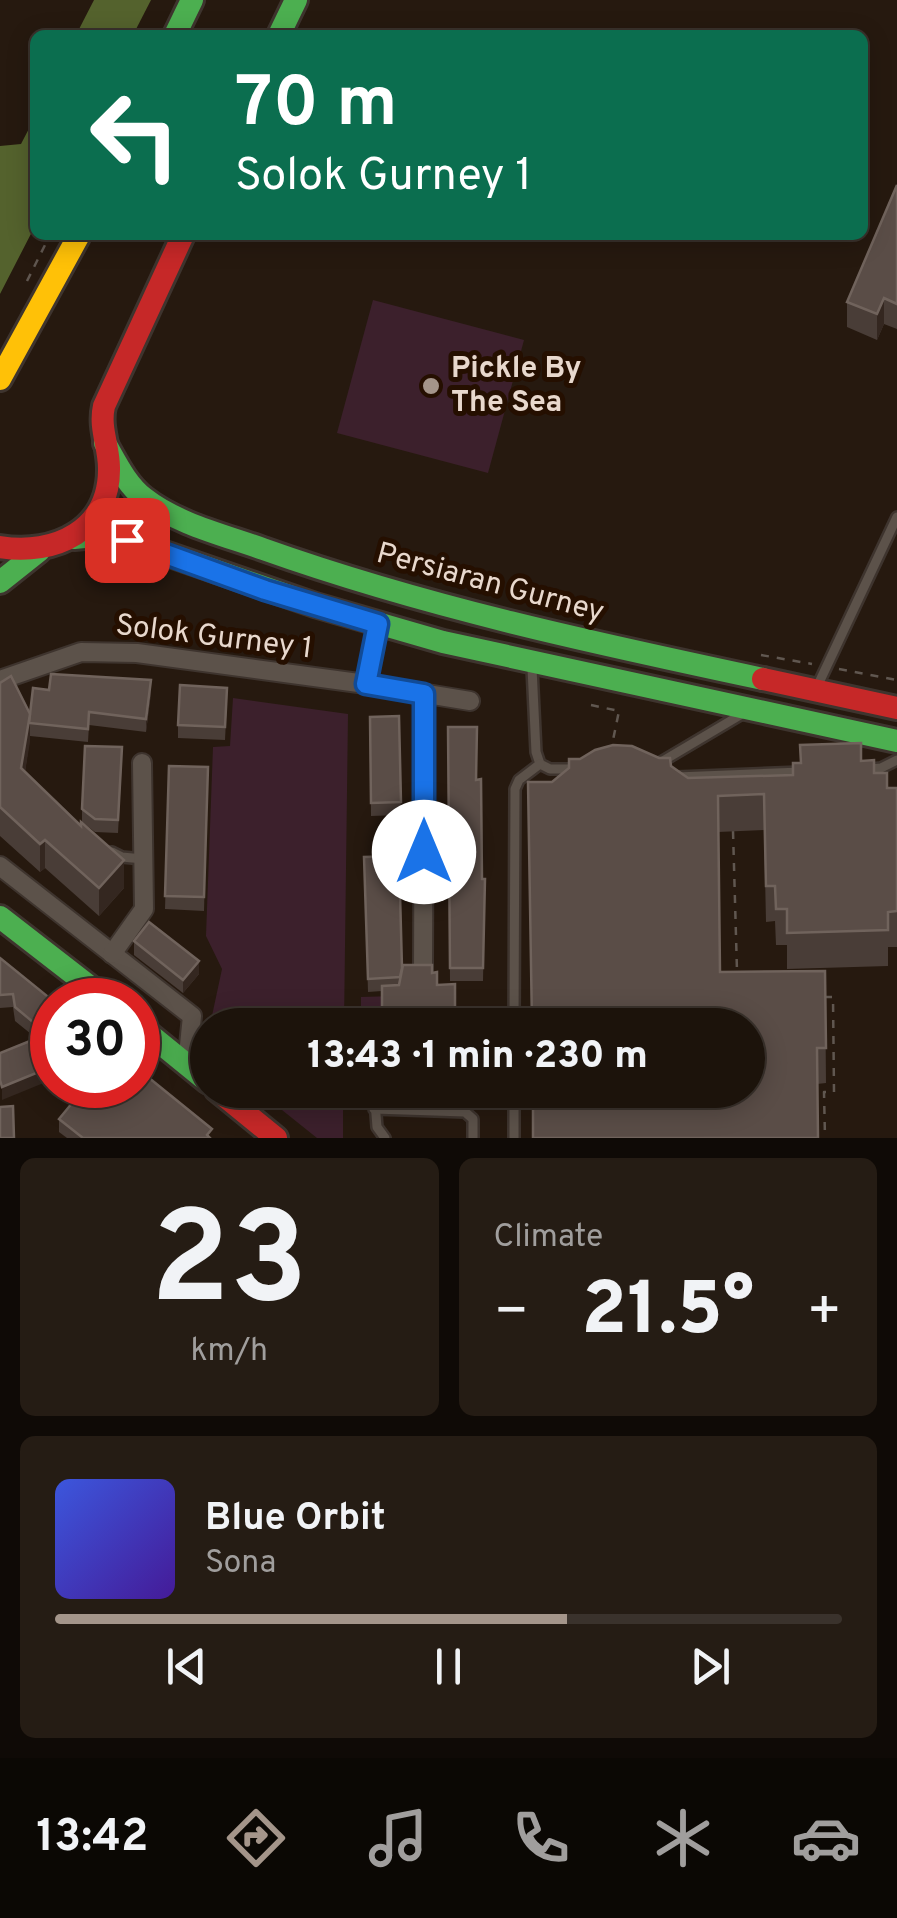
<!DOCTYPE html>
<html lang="en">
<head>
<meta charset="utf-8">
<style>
	body { margin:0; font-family:Overpass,sans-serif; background:#251c14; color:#f1f3f6; height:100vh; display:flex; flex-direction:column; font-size:38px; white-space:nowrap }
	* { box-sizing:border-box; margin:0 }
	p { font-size:32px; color:#a09e9d }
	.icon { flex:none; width:55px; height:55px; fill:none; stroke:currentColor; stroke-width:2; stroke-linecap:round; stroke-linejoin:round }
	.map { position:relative; height:1138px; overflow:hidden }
	.side { display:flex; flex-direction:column; gap:20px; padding:20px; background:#0f0a06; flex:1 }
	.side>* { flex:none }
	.hud { position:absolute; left:30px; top:30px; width:838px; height:210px; border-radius:15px; box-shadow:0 5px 25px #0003,0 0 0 2px #3a322c; background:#0b6e4f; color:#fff; overflow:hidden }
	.speed { position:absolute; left:30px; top:978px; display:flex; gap:20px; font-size:50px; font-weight:700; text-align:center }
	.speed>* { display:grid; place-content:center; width:130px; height:130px; border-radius:50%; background:#1c130b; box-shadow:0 5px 25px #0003,0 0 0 2px #3a322c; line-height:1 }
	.speed .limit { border:15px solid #d22; background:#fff; color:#111 }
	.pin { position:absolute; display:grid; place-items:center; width:85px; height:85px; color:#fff; margin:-42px; border-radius:20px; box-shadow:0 5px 15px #0006 }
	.me { position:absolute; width:110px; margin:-55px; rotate:0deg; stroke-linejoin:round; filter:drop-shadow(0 0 8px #0008) }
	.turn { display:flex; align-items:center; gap:35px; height:210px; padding:0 40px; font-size:45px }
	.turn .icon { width:130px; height:130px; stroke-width:2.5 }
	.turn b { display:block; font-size:70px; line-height:85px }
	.big { font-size:75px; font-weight:800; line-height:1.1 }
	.side .tile { flex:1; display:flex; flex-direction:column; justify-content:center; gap:15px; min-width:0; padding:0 35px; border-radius:15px; background:#251c14 }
	.side .dial { align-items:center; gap:0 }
	.dial b { font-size:130px; line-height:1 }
	.song { display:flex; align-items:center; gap:30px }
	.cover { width:120px; height:120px; border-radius:15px; background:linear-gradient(135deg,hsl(230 70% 55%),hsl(260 70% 35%)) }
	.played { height:10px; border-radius:5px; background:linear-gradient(90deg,#a4958a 65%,#3a322c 65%) }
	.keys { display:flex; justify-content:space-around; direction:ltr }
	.heat { display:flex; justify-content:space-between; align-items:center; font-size:55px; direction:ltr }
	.side .tiles { flex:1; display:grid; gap:20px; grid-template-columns:1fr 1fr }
	.tile:last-child { grid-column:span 2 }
	.trip { position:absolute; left:190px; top:1008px; width:575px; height:100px; border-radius:50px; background:#1c130b; box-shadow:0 5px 25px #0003,0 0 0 2px #3a322c; font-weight:800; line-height:100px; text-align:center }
	.dock { display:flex; height:160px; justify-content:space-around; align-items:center; background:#0b0804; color:#a09e9d }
	.dock .icon { width:70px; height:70px }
	.dock .active { color:#a4958a }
	.dock b { font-size:45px; color:#f1f3f6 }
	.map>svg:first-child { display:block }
	.green { fill:#3c202c }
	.water { fill:#54622d }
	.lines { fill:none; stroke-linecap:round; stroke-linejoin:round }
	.lane-casing { stroke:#3e342e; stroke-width:14 }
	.street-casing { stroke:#3e342e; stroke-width:22 }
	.fast-casing { stroke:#3e342e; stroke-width:28 }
	.slow-casing { stroke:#3e342e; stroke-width:28 }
	.jam-casing { stroke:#3e342e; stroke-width:28 }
	.path { stroke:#605750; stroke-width:2.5; stroke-dasharray:8 8; stroke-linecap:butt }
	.lane { stroke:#5c524a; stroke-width:9 }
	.street { stroke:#5c524a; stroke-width:18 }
	.fast { stroke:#4caf50; stroke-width:22 }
	.slow { stroke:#ffc107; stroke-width:22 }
	.jam { stroke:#c62828; stroke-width:22 }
	.wall { fill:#493d37 }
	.shaded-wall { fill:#342720 }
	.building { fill:#5a4d47; stroke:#70635c; stroke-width:2.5 }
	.route-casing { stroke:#114b97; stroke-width:25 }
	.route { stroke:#1a73e8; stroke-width:18 }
	.poi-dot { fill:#a4958a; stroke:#250f00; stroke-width:4 }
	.labels { text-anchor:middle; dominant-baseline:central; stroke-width:10; stroke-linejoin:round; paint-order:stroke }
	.poi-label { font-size:30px; font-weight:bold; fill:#e8d8cd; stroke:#250f00; text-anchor:start }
	.street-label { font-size:30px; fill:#e8d8cd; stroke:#250f00 }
</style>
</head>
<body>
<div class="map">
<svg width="897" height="1138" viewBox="0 0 897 1138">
	<rect width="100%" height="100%" fill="#26190f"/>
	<g class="green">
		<path d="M373,300L524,340L488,473L337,433Z"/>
		<path d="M233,698L348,714L344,1025H210L222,969L206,936L213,747L230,746Z"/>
		<path d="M428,995V1025H361V997Z"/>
		<path d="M257,1090H343V1138H317Z"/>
	</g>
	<g class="water">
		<path d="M94,0H151L133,35H76Z"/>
		<path d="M35,117V226L0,294V146L21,144Z"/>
	</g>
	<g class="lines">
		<defs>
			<g id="lane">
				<path d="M532,668L536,752L540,764"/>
				<path d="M816,689L897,517"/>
				<path d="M661,762L742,714"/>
				<path d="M540,764L550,769H576"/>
				<path d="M862,770L881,768L897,760"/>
				<path d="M677,777L801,772"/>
				<path d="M112,852L122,857L143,859"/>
				<path d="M514,1025L515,789L519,780L540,764"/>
				<path d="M374,1090L377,1127L385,1138"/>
				<path d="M514,1090V1138"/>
				<path d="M374,1109L465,1112L473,1119V1138"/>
			</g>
			<g id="street">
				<path d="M0,680L81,652L137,653L366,684L470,701"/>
				<path d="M366,684L378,624"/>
				<path d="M0,866L192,1016L187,1065"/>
				<path d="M112,954L144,909L142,763"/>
				<path d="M423,970L424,694"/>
			</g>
			<g id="fast">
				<path d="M175,35L192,0"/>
				<path d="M279,35L296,0"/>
				<path d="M105,443C116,462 126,484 144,498C177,524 224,535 263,549C426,607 594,643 763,679"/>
				<path d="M74,538L105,535L127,540L315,605L443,642L897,741"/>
				<path d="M0,582L39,551"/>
				<path d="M0,917L107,1000"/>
				<path d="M138,1025L208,1082"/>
			</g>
			<path id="slow" d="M0,379L79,235"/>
			<g id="jam">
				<path d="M0,547C55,556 110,530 109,468C109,446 99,428 104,406L183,235"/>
				<path d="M763,679L897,708"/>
				<path d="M217,1090L276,1138"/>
			</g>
		</defs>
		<use href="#lane" class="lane-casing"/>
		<use href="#street" class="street-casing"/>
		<use href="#fast" class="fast-casing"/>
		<use href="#slow" class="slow-casing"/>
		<use href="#jam" class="jam-casing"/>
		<g class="path">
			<path d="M27,281L50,235"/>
			<path d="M761,655L812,664"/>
			<path d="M839,669L897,680"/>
			<path d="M591,705L619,711L612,745"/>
			<path d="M733,831L737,971"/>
			<path d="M824,997H833L834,1092H824L825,1138"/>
		</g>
		<use href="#lane" class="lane"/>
		<use href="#street" class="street"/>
		<use href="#fast" class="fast"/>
		<use href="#slow" class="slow"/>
		<use href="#jam" class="jam"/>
	</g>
	<g class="wall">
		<path d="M897,185V329L884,324L877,340L847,327V302Z"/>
		<path d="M0,683L30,714L49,690L151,693L146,732L89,725L88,742L30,736L25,772L124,888L99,916L45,868L40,872L0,836Z"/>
		<path d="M227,701L225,740L178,738V725Z"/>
		<path d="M399,716L401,815L371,816L370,717Z"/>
		<path d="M448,727L482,879H485L483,981H450Z"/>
		<path d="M122,760L118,833L95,832L82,822V809Z"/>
		<path d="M861,761L887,788H897V947H888V966L787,969V945H776L775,921L766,922L764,830L718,832L720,972L825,971L826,1083L817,1084L552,782L671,766L688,778L793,775Z"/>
		<path d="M169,766L208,767L204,911L165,909Z"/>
		<path d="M364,857L402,968L432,973L437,985L455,984V1025H400V1020V1025H382V991L368,992Z"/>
		<path d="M134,941L199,974L183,993L134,955Z"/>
		<path d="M0,958L52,1000V1051L15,1021L13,1007L0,1008Z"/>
		<path d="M382,1090H455V1093L438,1092V1096L420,1100L400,1097V1092H382Z"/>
		<path d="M59,1119L212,1138H67L59,1132Z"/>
	</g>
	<g class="shaded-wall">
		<path d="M884,298V324L877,340V314Z"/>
		<path d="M151,680V693L146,732V719Z"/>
		<path d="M30,714V742L21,796V768Z"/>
		<path d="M45,840V868L40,872V844Z"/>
		<path d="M124,860V888L99,916V888Z"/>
		<path d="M199,961V974L183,993V980Z"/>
		<path d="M46,1069V1082L2,1100V1087Z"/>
		<path d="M420,1090H438V1096L420,1100Z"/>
	</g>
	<g class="building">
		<path d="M897,185V304L884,298L877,314L847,302Z"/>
		<path d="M51,674L151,680L146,719L89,712L88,729L29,723L33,688L49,690Z"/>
		<path d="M11,676L30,714L21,768L81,826V822L124,860L99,888L45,840L40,844L0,807V683Z"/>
		<path d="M180,685L227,688L225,727L178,725Z"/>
		<path d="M399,716L401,802L371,803L370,717Z"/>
		<path d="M448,727H477L476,780L481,779L482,879H485L483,968H450Z"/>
		<path d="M861,743V761L874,760V773H887V788H897V911L888,912V930L787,933V909H776L775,886H766L764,794L718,796L720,972L825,971L826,1048H817L818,1138H533V1090H748V1025H532L528,782H552L569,768V759H580L595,750L613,745L632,746L659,758H670L671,766L688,778L793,775V763H801L800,745Z"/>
		<path d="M85,746L122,747L118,820L95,819L82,809Z"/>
		<path d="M169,766L208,767L204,897L165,896Z"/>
		<path d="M399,856L402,968L400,977L368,979L364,857Z"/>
		<path d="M149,922L199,961L183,980L134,941Z"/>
		<path d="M0,958L52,1000V1038L15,1007L13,994L0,995Z"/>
		<path d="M403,965H432V973L437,972V985L455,984V1020L438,1019V1023L430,1025H406L400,1024V1020L382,1019V986L399,985Z"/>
		<path d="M35,1039L46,1069L2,1087L0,1080V1053Z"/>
		<path d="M138,1069L212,1129L207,1135L210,1138H83L59,1119L87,1085H138Z"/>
		<path d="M13,1106L14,1138H0V1107Z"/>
	</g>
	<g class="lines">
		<defs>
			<path id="route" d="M127,540L265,590L378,624L366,684L424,694V852"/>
		</defs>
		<use href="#route" class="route-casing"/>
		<use href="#route" class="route"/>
	</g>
	<circle class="poi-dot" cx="431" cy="386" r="10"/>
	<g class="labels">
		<g class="poi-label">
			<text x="451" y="369">Pickle By<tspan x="451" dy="34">The Sea</tspan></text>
		</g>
		<g class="street-label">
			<text transform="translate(490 584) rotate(15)">Persiaran Gurney</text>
			<text transform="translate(214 638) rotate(7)">Solok Gurney 1</text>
		</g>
	</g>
</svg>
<div class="speed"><div class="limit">30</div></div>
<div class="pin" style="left:127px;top:540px;background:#d93025"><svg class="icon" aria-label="arrive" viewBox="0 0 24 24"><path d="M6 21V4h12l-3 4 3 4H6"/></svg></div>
<svg class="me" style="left:424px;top:852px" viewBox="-20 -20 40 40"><circle r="19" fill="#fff"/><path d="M0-13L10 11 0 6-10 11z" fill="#1a73e8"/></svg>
<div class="trip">13:43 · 1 min · 230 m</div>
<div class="hud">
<div class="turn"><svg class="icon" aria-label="left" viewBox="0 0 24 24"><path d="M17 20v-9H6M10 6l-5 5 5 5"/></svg><div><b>70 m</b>Solok Gurney 1</div></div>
</div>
</div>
<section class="side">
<div class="tiles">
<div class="tile dial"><b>23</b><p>km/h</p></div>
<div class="tile"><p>Climate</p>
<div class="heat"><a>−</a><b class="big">21.5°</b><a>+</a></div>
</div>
<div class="tile">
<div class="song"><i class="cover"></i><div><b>Blue Orbit</b><p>Sona</p></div></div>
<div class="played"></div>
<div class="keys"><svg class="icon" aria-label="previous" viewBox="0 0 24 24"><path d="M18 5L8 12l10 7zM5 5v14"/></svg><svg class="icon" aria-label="pause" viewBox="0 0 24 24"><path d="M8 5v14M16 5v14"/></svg><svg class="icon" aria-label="next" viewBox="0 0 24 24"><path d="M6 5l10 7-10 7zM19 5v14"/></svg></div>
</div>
</div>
</section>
<nav class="dock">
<b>13:42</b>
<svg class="icon active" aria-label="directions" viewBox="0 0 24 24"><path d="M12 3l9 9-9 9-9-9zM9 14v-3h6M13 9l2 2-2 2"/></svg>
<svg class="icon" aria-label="music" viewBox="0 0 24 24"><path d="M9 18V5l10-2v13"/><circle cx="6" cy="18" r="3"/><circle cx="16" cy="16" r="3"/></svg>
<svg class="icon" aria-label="phone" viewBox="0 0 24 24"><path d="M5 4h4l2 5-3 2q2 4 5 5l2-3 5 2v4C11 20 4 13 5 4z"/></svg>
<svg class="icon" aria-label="climate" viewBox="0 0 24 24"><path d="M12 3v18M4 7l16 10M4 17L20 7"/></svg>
<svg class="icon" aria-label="car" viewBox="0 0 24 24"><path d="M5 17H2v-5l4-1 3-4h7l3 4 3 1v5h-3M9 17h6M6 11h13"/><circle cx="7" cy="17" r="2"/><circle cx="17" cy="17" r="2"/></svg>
</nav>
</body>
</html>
